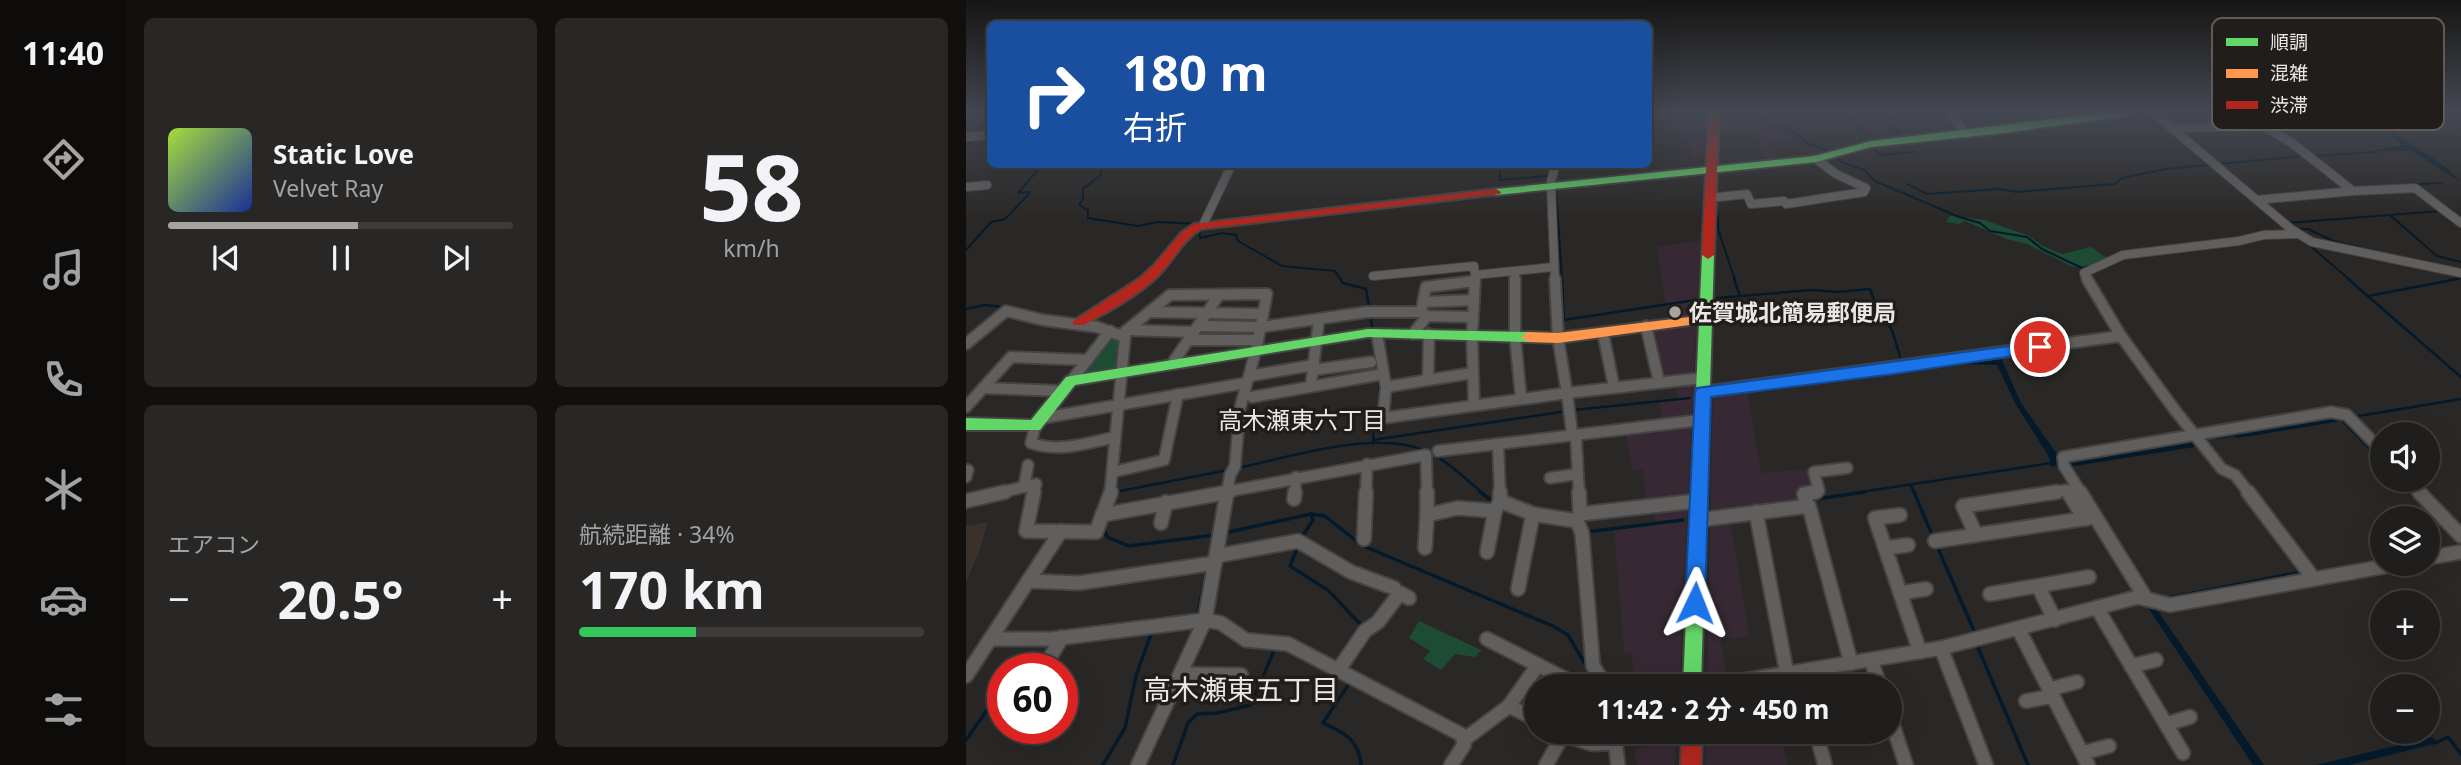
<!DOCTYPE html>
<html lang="ja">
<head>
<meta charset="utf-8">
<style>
	body { margin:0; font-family:"Noto Sans","Noto Sans JP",sans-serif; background:#282725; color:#f1f3f6; height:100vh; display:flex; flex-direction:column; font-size:26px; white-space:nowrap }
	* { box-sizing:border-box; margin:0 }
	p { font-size:23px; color:#a2a2a3 }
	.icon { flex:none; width:38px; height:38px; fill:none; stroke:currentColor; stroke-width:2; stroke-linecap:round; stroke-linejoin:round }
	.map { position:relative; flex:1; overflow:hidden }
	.details { display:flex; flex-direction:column; gap:18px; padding:18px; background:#12100f; width:840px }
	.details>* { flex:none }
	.banner { position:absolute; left:21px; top:21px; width:665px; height:147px; border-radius:10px; box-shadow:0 7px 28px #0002,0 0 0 2px #3d3c3b; background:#1a4fa0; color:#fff; overflow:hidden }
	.controls { position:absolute; left:1404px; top:422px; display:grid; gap:14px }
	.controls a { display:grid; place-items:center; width:70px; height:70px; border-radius:50%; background:#201e1c; box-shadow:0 7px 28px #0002,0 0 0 2px #3d3c3b; font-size:35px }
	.speed { position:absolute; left:21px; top:653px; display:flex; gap:14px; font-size:35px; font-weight:700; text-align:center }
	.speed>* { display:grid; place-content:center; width:91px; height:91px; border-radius:50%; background:#201e1c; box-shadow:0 7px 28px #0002,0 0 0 2px #3d3c3b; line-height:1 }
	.speed .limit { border:10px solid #d22; background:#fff; color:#111 }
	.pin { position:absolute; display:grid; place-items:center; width:60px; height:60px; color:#fff; margin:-30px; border:4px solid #fff; border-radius:50%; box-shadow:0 2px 7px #0007 }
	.me { position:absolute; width:77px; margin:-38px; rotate:2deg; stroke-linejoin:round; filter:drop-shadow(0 0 5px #0008) }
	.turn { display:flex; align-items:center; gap:24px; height:147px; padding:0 21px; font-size:32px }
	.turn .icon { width:91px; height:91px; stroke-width:2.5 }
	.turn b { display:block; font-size:49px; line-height:60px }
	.big { font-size:52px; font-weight:700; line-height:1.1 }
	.details .tile { flex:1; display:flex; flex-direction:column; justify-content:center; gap:10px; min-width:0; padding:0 24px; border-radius:10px; background:#282725 }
	.details .dial { align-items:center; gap:0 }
	.dial b { font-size:91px; line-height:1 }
	.song { display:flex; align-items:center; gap:21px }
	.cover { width:84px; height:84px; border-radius:10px; background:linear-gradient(135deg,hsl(80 70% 55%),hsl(230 70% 35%)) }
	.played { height:7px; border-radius:4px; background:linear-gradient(90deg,#a7a4a3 55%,#3d3c3b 55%) }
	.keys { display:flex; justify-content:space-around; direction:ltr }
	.heat { display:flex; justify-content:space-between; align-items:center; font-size:38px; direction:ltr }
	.charge { height:10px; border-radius:5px; background:linear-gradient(90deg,#34c759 34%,#3d3c3b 0) }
	.details .tiles { flex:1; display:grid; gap:18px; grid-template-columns:repeat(2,1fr) }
	.trip { position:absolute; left:558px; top:674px; width:378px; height:70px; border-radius:35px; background:#201e1c; box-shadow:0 7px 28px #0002,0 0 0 2px #3d3c3b; font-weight:700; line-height:70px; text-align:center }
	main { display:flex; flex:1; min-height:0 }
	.dock { display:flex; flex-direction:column; width:126px; justify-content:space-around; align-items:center; background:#0d0c0b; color:#a2a2a3 }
	.dock .icon { width:49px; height:49px }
	.dock .selected { color:#a7a4a3 }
	.dock b { font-size:32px; color:#f1f3f6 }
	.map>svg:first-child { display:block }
	.commercial { fill:#372933 }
	.built { fill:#3a312d }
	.green { fill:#1d4b34 }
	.water { fill:#041a2b }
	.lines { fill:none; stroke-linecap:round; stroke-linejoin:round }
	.stream-far2 { stroke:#041a2b; stroke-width:2 }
	.stream-far1 { stroke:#041a2b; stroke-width:2.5 }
	.stream { stroke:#041a2b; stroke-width:3.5 }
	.street-far2-casing { stroke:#454443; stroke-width:10 }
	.street-far1-casing { stroke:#454443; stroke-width:14 }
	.street-casing { stroke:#454443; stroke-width:17 }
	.fast-casing { stroke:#454443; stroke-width:4 }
	.slow-casing { stroke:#454443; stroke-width:4 }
	.jam-casing { stroke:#454443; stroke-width:4 }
	.street-far2 { stroke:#615f5e; stroke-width:8 }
	.street-far1 { stroke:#615f5e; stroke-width:10 }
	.street { stroke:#615f5e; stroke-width:13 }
	.fast { fill:#63d668; fill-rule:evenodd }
	.slow { fill:#ff974d; fill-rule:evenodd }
	.jam { fill:#b3261e; fill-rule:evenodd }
	.route { fill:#1a73e8; stroke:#114b97; stroke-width:2 }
	.poi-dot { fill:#a7a4a3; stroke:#211d1b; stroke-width:2.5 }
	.labels { text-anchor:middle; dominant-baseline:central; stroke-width:7; stroke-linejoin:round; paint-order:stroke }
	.poi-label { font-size:23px; font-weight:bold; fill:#eae7e6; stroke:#211d1b; text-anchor:start }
	.neighbourhood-label { font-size:24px; fill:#eae7e6; stroke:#211d1b }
	.near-neighbourhood-label { font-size:28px; fill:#eae7e6; stroke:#211d1b }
	.key { fill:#211d1b; stroke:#5d5a58; stroke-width:2 }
	.key-label { font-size:19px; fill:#eae7e6 }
</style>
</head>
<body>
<main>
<nav class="dock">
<b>11:40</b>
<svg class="icon selected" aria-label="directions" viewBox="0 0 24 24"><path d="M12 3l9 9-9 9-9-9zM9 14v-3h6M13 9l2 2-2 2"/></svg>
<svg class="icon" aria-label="music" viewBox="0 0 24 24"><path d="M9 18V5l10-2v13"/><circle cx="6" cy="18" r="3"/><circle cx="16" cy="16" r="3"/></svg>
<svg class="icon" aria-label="phone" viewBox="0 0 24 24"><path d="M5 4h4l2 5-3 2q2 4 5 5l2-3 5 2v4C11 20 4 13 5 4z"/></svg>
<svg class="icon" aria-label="climate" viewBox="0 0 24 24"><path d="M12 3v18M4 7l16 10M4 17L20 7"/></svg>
<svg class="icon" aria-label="car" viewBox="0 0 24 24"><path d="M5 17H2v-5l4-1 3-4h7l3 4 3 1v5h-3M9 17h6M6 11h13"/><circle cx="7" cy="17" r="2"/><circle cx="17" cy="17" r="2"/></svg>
<svg class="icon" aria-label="filters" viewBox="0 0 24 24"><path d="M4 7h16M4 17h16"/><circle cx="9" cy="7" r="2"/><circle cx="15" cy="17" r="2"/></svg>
</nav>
<section class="details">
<div class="tiles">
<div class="tile">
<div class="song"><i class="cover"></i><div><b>Static Love</b><p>Velvet Ray</p></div></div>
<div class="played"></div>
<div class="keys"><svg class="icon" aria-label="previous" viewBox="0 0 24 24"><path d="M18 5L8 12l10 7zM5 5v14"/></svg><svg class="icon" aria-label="pause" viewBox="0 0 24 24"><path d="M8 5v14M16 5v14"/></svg><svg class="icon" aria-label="next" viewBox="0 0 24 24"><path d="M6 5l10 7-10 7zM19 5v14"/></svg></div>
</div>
<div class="tile dial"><b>58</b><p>km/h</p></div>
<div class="tile"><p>エアコン</p>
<div class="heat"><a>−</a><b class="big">20.5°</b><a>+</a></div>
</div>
<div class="tile"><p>航続距離 · 34%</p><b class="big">170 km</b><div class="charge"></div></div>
</div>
</section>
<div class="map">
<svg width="1495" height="765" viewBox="0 0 1495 765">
	<rect width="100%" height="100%" fill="#2a2826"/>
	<g class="commercial">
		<path d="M710,113H741L737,156L727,157Z"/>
		<path d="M754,113H780L787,120L789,129L807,128L826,139L802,145L809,161L801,162L788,131L753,132Z"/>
		<path d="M734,241L713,686H671L665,653L658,652L648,529L690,524L687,504L680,505L677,470H666L658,425L696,420L693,401L712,398L709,379L695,381L683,328L703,325L691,246Z"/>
		<path d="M781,390L795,473L841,469L847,489L846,504L763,514L783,636L754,639L761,680L801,675L804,686H741L747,394Z"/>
		<path d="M678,732H711L709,765H671L668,750L681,746Z"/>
		<path d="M740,732H814L821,765H739Z"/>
	</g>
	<path class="built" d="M22,522L12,554L0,582V526Z"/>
	<g class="green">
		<path d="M984,216L1019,220L1063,236L1077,246L1096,254L1125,247L1141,258L1119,269L1105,266L1061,244L1040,239L999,221L993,224L980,222Z"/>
		<path d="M155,336L153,372L111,379L142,337Z"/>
		<path d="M453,621L515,650L509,657L489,654L475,670L457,659L464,651L443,638Z"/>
	</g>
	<g class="water">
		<path d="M1366,113L1382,123L1424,122L1429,125L1428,132L1480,167L1495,182L1446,151H1407L1437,145L1427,138L1422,130L1424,124L1420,123L1379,127H1315L1322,136L1305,126L1320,122L1374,123Z"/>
		<path d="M1038,357L1036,360L1055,403L1091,454L1094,465L1085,467L1083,457L1049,403L1031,365L991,364L940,371V369Z"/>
		<path d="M1371,416L1378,418L1416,454V463L1375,421L1285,436L1270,438L1266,433Z"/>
		<path d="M1231,441L1235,446L1103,467L1102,461Z"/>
		<path d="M1263,477H1267L1340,576L1201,601L1193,598L1331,571Z"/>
		<path d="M1178,602L1192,611L1298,765H1287Z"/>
		<path d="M1466,737L1472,743L1384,765H1350Z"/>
	</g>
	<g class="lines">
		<g class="stream-far2">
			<path d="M793,113L801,124L826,130L841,143L862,151L875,162L898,170L909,181L993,217L1014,223L1024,231L1061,237L1076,249L1116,268L1125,266"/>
			<path d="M918,113L936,138"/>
			<path d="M883,114L913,155L949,152"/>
			<path d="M12,133L24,121"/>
			<path d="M0,148L8,138"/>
			<path d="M1347,156L1411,152"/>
			<path d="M135,164V175L117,189V199L113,205L122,210V218L172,226L192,222L230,224"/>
			<path d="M388,164H392"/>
			<path d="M534,164V180L582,176"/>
			<path d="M941,184L961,194L1033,189L1051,192L1149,184L1156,178L1200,169L1337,156"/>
			<path d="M1435,185L1476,183"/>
			<path d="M590,188L596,280"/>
			<path d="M246,215L268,168"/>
			<path d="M752,216V229L769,280"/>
			<path d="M1425,216L1471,256L1495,262"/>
			<path d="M1321,223L1474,211"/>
			<path d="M233,229L234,238L256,233L270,235L272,241L316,266L369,271L375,280"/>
			<path d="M1332,229H1342L1367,241L1426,255"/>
			<path d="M1342,244L1384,280"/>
			<path d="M0,250L25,222L39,219L61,196L64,192L52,193L77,164"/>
			<path d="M1483,280L1495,278"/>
		</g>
		<g class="stream-far1">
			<path d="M374,279L377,283L400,289L403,307"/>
			<path d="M596,279L598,320L729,300"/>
			<path d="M768,279L774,296"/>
			<path d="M1382,279L1495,377"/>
			<path d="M1402,296L1492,279"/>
			<path d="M751,298L845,290L871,292L904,289L912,311L926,330L936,363"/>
			<path d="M48,308L72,314"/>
			<path d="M0,309L18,305L38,307"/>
			<path d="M404,314L407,332"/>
			<path d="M919,373L941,370"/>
			<path d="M413,380L414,401"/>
			<path d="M608,410L724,398"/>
			<path d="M1387,417L1495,399"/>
			<path d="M1251,438L1269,435"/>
			<path d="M407,440L601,411"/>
			<path d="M407,443L408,426L413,415"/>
			<path d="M1091,466L1103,484"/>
			<path d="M152,467L155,428"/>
			<path d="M272,468C325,457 408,429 460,451C481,460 499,479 517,493"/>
			<path d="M945,485L948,493"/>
			<path d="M149,492L262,470"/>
			<path d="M888,493L1086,463"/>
		</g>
		<g class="stream">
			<path d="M514,492L528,502"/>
			<path d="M948,492L967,537"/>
			<path d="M844,500L899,492"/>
			<path d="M137,527L141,537L163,546L248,535"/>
			<path d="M620,532L717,520"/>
			<path d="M258,533L345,514L359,516L395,545L587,626L602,635L621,667"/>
			<path d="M336,537L347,520L345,514"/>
			<path d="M332,546L324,566L363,591L396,626"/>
			<path d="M971,546L1009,633"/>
			<path d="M231,617L241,569"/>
			<path d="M1010,643L1062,765"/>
			<path d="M384,682L357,723C378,732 393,740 395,765"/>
			<path d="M0,740L21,710"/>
			<path d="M1469,743L1482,737L1495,754"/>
			<path d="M137,765L159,728L170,676L186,631"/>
			<path d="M207,765L222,723L231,714L251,713L285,705L307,653"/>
		</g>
		<defs>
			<g id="street-far2">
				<path d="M983,113L1000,134"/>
				<path d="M1188,113L1325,229L1346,242L1495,273"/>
				<path d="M1285,113L1298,126L1326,143L1387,191L1449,188L1495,223"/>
				<path d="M1302,113H1340"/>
				<path d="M1205,128L1298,126"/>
				<path d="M0,137L24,135"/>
				<path d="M585,181L590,164"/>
				<path d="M585,186L589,280"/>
				<path d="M0,187L21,185"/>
				<path d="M743,198L781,194L785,204L818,201L820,204L898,192L900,188L870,174L850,159"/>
				<path d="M1291,200L1387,191"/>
				<path d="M237,225L266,164"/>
				<path d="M549,271V280"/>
				<path d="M407,276L508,266L509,275"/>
				<path d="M509,280V275L587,267"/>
				<path d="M1122,280L1118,273L1157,255L1273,241L1298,235L1330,234"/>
			</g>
			<g id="street-far1">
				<path d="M549,279V336L555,398"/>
				<path d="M1121,279L1155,336L1208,409L1256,469L1269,475L1283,493"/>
				<path d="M458,302L508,300"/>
				<path d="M183,312L297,314"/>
				<path d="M455,312L460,287L509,281"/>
				<path d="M232,326L295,327L401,312H455L461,316L507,317"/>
				<path d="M680,326L693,382"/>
				<path d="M161,330L228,332"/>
				<path d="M637,333L648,387"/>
				<path d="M411,334L420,387L417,418L601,393L592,338L589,279"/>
				<path d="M447,334L461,316"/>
				<path d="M155,335L204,295L301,294L290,350L274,408L269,466L264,475L261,493"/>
				<path d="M223,340H292"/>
				<path d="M0,344L40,311L77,320L131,327L159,337L144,493"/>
				<path d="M206,364L253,295"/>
				<path d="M347,370L405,362"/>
				<path d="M283,376L348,365"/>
				<path d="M462,380L507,373"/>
				<path d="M105,381L144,331"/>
				<path d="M345,385L353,319"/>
				<path d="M420,387L462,380L463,334"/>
				<path d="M17,388L97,391"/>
				<path d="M737,392L1155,336"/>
				<path d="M286,397L417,374"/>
				<path d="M508,405L506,336L509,279"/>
				<path d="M0,407L45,357L122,360"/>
				<path d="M77,418L280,383"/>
				<path d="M69,426L65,443C93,453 122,443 149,437"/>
				<path d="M472,451L532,444"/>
				<path d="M147,472L198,460L212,394"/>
				<path d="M0,477L2,470"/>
				<path d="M584,478L611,474"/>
				<path d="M1442,480L1455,493"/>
				<path d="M58,487L62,465"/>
				<path d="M32,493L70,484L68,493"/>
				<path d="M253,493L460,455L461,493"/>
				<path d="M329,493L330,477"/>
				<path d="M400,493L401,464"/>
				<path d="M534,493L532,444L735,420"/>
				<path d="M613,493L610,439L606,433L601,393L737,378"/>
				<path d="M842,493L853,491L848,472L881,468"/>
				<path d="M1080,493L1101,490L1103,493"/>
				<path d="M1115,493L1098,466L1097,457L1365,412L1381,415L1416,451"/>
			</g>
			<g id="street">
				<path d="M68,492L60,531L130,532L145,492"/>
				<path d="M461,492V515L492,508L529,511L534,501"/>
				<path d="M534,492V501L567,514L611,521"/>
				<path d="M613,492L614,514L611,521L616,533L627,666L640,686"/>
				<path d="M1102,492L1119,519"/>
				<path d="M1114,492L1179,597"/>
				<path d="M1282,492L1348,579"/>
				<path d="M1453,492L1495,536"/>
				<path d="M328,499L329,492"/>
				<path d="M0,501L39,492"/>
				<path d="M841,505L838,494L850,492"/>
				<path d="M790,512L821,674"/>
				<path d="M614,514L731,501"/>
				<path d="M136,515L263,492"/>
				<path d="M934,515L909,518L954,652"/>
				<path d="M732,520L843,506L885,663"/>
				<path d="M195,523L200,502"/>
				<path d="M1010,535L997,506L1091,492"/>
				<path d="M398,539L400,492"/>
				<path d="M969,541L1123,518"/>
				<path d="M459,548L461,515"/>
				<path d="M919,548L942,545"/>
				<path d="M521,552L529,511"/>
				<path d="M250,556L332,541L385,572L428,588"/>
				<path d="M1461,558L1495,552"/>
				<path d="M62,581L113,583L249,563"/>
				<path d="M1072,586L1089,620"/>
				<path d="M552,589L567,514"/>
				<path d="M934,593L960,589"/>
				<path d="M1024,594L1123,577"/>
				<path d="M1131,608L1217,753"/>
				<path d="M1053,630L1122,765"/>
				<path d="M25,639H86L239,620L255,623L280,640L322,644L496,735L498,745L485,765"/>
				<path d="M521,639L572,665"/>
				<path d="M975,648L1020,765"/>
				<path d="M905,660L914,686"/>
				<path d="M1165,666L1190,660"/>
				<path d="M85,668H78L96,637"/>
				<path d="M373,669L399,631L412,622L434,593L443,598"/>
				<path d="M835,672L839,686"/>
				<path d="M215,674L275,675"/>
				<path d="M0,676L95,531"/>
				<path d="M744,686L975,648L1172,597L1204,605L1432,564"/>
				<path d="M1084,689L1111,682"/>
				<path d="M1060,701L1087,696"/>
				<path d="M543,706L563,716"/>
				<path d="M924,717L940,765"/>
				<path d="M1200,724L1224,717"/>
				<path d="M648,732L652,765"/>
				<path d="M850,732L859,765"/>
				<path d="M499,739L543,706L572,665L613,686"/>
				<path d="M1116,753L1143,746"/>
				<path d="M172,765L239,620L261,492"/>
				<path d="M580,765L597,735L626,744L649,743"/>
			</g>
			<g id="fast">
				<path d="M1136,113H1164L1159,116L1038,133L905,147L850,162L530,195L525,192L530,189L849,156L905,141Z"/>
				<path d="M742,251L748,255L735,686H717L736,255Z"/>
				<path d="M402,329L562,332L569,337L562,342L402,337L109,385L74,430H0V418L65,420L100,377L105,376Z"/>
			</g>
			<path id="slow" d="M740,315L746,319L745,322L592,343L562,342L555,337L562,332L592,333Z"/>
			<g id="jam">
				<path d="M743,113H753L748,255L742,259L736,255Z"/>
				<path d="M530,189L535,192L534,194L235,229C215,241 207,262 191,277C170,297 143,311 118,325H108L106,322L174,278L188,265L215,233L228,224Z"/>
				<path d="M716,732H736L735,765H715Z"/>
			</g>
		</defs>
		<use href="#street-far2" class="street-far2-casing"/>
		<use href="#street-far1" class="street-far1-casing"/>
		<use href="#street" class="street-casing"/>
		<use href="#fast" class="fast-casing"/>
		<use href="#slow" class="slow-casing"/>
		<use href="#jam" class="jam-casing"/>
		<use href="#street-far2" class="street-far2"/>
		<use href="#street-far1" class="street-far1"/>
		<use href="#street" class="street"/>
		<use href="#fast" class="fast"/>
		<use href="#slow" class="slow"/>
		<use href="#jam" class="jam"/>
	</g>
	<linearGradient id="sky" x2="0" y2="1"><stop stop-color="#171615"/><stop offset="0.51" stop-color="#444852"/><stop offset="1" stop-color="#444852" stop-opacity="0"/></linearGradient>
	<rect width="1495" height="220" fill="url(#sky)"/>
	<path class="route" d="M1074,342L1082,347L1079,351L928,374L745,397L739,603L736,609L729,612L722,609L719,603L729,392L731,388Z"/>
	<circle class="poi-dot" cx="709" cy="312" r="7"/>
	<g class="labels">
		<g class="poi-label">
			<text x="723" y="312">佐賀城北簡易郵便局</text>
		</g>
		<g class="neighbourhood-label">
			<text x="336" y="419">高木瀬東六丁目</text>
		</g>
		<g class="near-neighbourhood-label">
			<text x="275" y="689">高木瀬東五丁目</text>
		</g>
	</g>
	<rect x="1246" y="18" width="232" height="112" rx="10" class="key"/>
	<rect x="1260" y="38" width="32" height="8" fill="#63d668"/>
	<rect x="1260" y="69" width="32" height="9" fill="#ff974d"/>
	<rect x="1260" y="101" width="32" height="8" fill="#b3261e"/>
	<g class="key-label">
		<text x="1304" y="49">順調</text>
		<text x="1304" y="80">混雑</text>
		<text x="1304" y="112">渋滞</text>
	</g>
</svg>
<div class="controls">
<a><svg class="icon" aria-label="sound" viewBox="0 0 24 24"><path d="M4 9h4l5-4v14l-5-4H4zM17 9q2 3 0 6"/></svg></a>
<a><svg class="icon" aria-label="layers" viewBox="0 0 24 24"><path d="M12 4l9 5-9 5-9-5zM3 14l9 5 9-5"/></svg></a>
<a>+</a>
<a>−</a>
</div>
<div class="speed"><div class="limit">60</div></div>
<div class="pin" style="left:1074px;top:347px;background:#d93025"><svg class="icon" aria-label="arrive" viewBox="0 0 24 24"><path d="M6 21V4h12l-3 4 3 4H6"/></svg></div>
<svg class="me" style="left:729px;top:603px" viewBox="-20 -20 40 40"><path d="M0-17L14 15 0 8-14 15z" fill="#1a73e8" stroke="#fff" stroke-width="4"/></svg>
<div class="trip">11:42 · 2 分 · 450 m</div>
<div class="banner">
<div class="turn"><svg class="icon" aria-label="right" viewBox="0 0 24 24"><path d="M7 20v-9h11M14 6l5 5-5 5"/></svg><div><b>180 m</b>右折</div></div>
</div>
</div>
</main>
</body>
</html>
